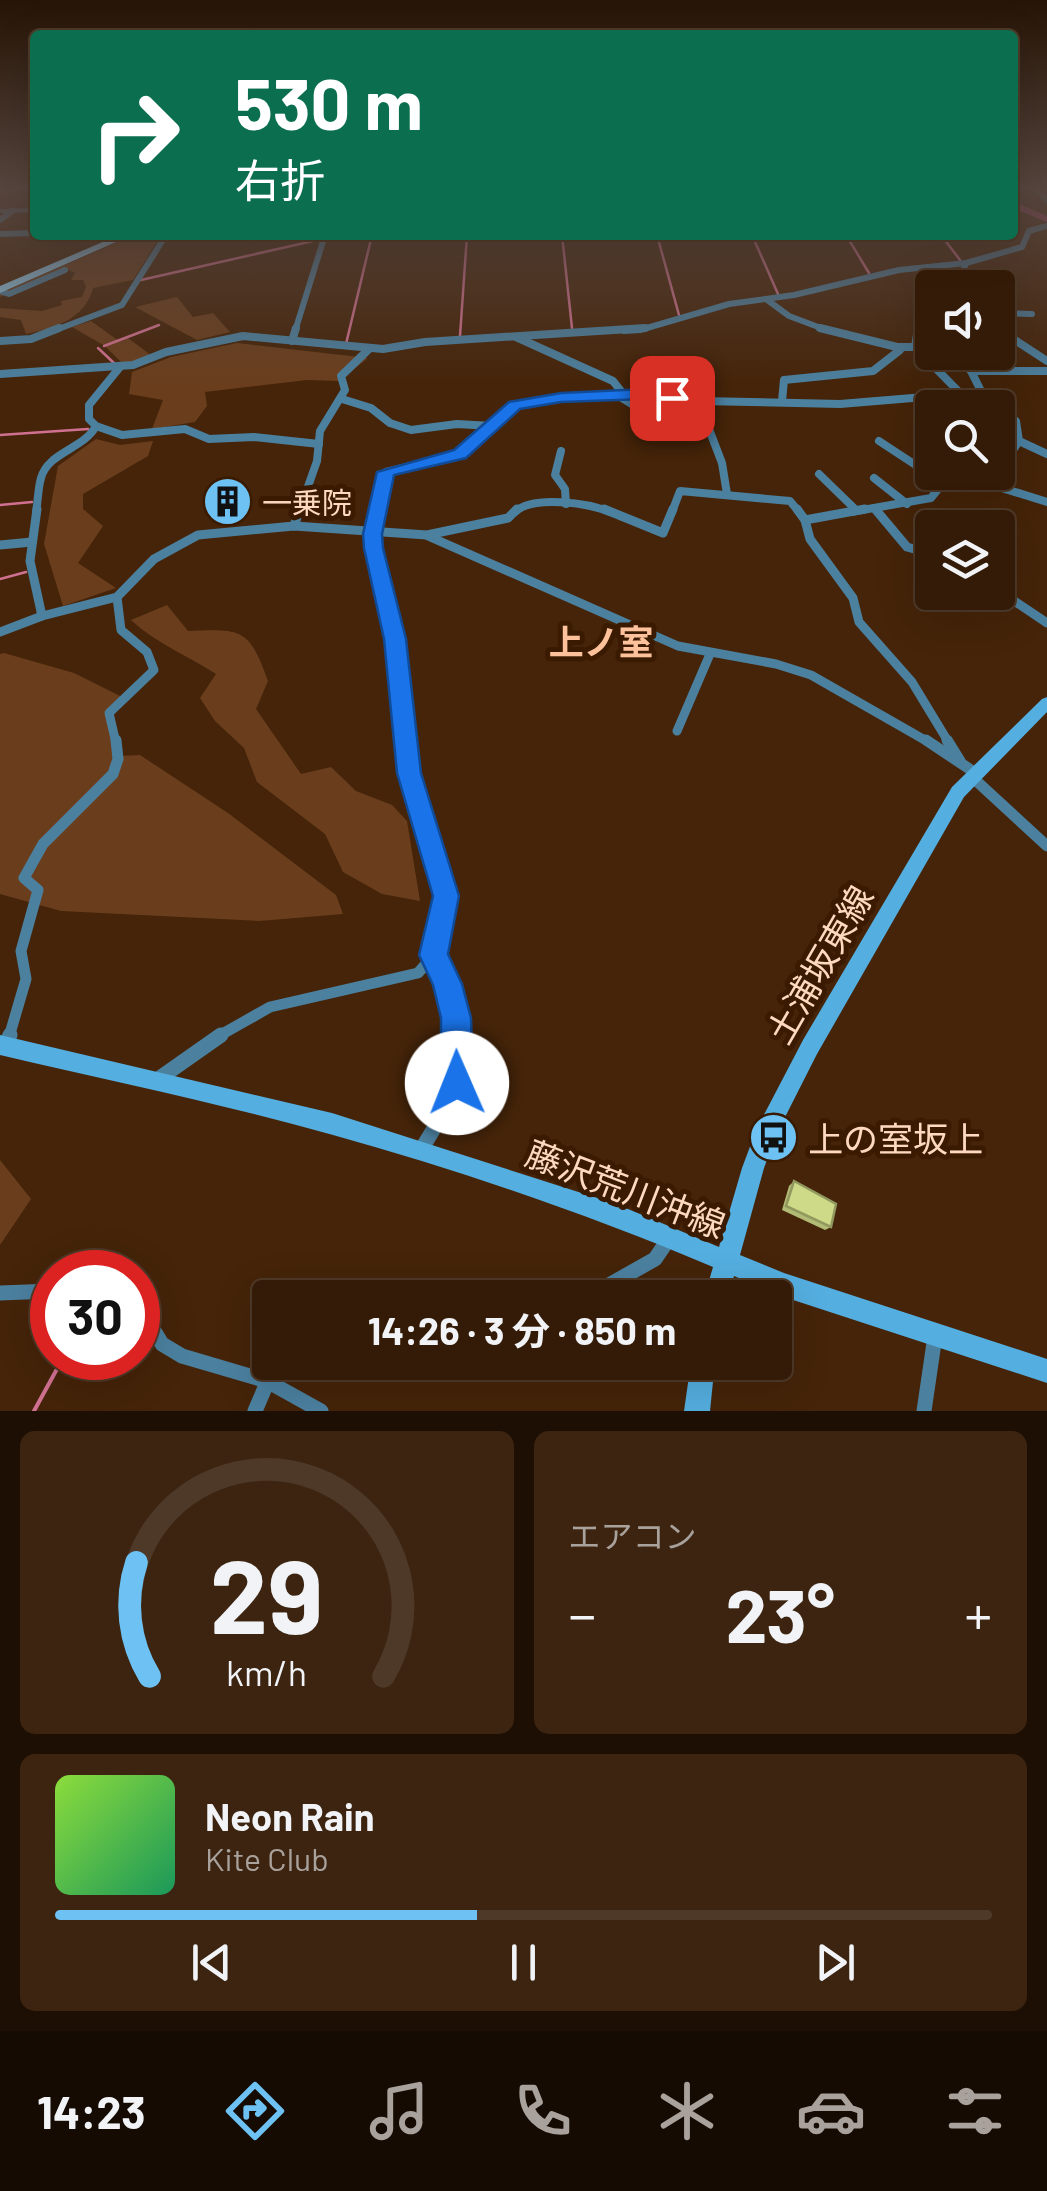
<!DOCTYPE html>
<html lang="ja">
<head>
<meta charset="utf-8">
<style>
	body { margin:0; font-family:Barlow,"Noto Sans JP",sans-serif; background:#3c2411; color:#f1f3f6; height:100vh; display:flex; flex-direction:column; font-size:38px; white-space:nowrap }
	* { box-sizing:border-box; margin:0 }
	p { font-size:32px; color:#a9a19b }
	.icon { flex:none; width:55px; height:55px; fill:none; stroke:currentColor; stroke-width:2; stroke-linecap:round; stroke-linejoin:round }
	.map { position:relative; height:1411px; overflow:hidden }
	.drawer { display:flex; flex-direction:column; gap:20px; padding:20px; background:#1d0f04; flex:1 }
	.drawer>* { flex:none }
	.banner { position:absolute; left:30px; top:30px; width:988px; height:210px; border-radius:10px; box-shadow:0 10px 40px #0002,0 0 0 2px #4e3928; background:#0b6e4f; color:#fff; overflow:hidden }
	.fabs { position:absolute; left:915px; top:270px; display:grid; gap:20px }
	.fabs a { display:grid; place-items:center; width:100px; height:100px; border-radius:10px; background:#341b07; box-shadow:0 10px 40px #0002,0 0 0 2px #4e3928; font-size:50px }
	.speed { position:absolute; left:30px; top:1250px; display:flex; gap:20px; font-size:50px; font-weight:700; text-align:center }
	.speed>* { display:grid; place-content:center; width:130px; height:130px; border-radius:50%; background:#341b07; box-shadow:0 10px 40px #0002,0 0 0 2px #4e3928; line-height:1 }
	.speed .limit { border:15px solid #d22; background:#fff; color:#111 }
	.pin { position:absolute; display:grid; place-items:center; width:85px; height:85px; color:#fff; margin:-42px; border-radius:20px; box-shadow:0 5px 15px #0006 }
	.me { position:absolute; width:110px; margin:-55px; rotate:359deg; stroke-linejoin:round; filter:drop-shadow(0 0 8px #0008) }
	.turn { display:flex; align-items:center; gap:35px; height:210px; padding:0 40px; font-size:45px }
	.turn .icon { width:130px; height:130px; stroke-width:2.5 }
	.turn b { display:block; font-size:70px; line-height:85px }
	.big { font-size:75px; font-weight:700; line-height:1.1 }
	.drawer .widget { flex:1; display:flex; flex-direction:column; justify-content:center; gap:15px; min-width:0; padding:0 35px; border-radius:15px; background:#3c2411 }
	.drawer .dial { align-items:center; gap:0 }
	.dial svg { height:260px; overflow:visible; fill:none; stroke:#4e3928; stroke-width:7; stroke-linecap:round; text-anchor:middle }
	.dial text { fill:#f1f3f6; stroke:none }
	.song { display:flex; align-items:center; gap:30px }
	.cover { width:120px; height:120px; border-radius:15px; background:linear-gradient(135deg,hsl(90 70% 55%),hsl(150 70% 35%)) }
	.played { height:10px; border-radius:5px; background:linear-gradient(90deg,#6dc2f3 45%,#4e3928 45%) }
	.keys { display:flex; justify-content:space-around; direction:ltr }
	.heat { display:flex; justify-content:space-between; align-items:center; font-size:55px; direction:ltr }
	.drawer .tiles { flex:1; display:grid; gap:20px; grid-template-columns:1fr 1fr }
	.widget:last-child { grid-column:span 2 }
	.trip { position:absolute; left:252px; top:1280px; width:540px; height:100px; border-radius:10px; background:#341b07; box-shadow:0 10px 40px #0002,0 0 0 2px #4e3928; font-weight:700; line-height:100px; text-align:center }
	.menu { display:flex; height:160px; justify-content:space-around; align-items:center; background:#150b03; color:#a9a19b }
	.menu .icon { width:70px; height:70px }
	.menu .current { color:#6dc2f3 }
	.menu b { font-size:45px; color:#f1f3f6 }
	.map>svg:first-child { display:block }
	.green { fill:#6a3e1d }
	.lines { fill:none; stroke-linecap:round; stroke-linejoin:round }
	.stream-far1 { stroke:#d17191; stroke-width:2.5 }
	.stream { stroke:#d17191; stroke-width:4 }
	.canal { stroke:#be457d; stroke-width:6 }
	.minor-far4 { stroke:#4b809f; stroke-width:6 }
	.minor-far3 { stroke:#4b809f; stroke-width:8 }
	.minor-far2 { stroke:#4b809f; stroke-width:9 }
	.minor-far1 { stroke:#4b809f; stroke-width:11 }
	.minor { stroke:#4b809f; stroke-width:15 }
	.tertiary { fill:#4b809f; fill-rule:evenodd }
	.secondary { fill:#54aedf; fill-rule:evenodd }
	.primary { fill:#8ecef3; fill-rule:evenodd }
	.wall { fill:#b2bb75 }
	.shaded-wall { fill:#91995f }
	.building { fill:#cfda88; stroke:#91995f; stroke-width:2.5 }
	.route { fill:#1a73e8; stroke:#114b97; stroke-width:2.5 }
	.labels { text-anchor:middle; dominant-baseline:central; stroke-width:10; stroke-linejoin:round; paint-order:stroke }
	.poi-label { font-size:30px; fill:#fed9c0; stroke:#3a1a00; text-anchor:start }
	.quarter-label { font-size:35px; font-weight:bold; fill:#fdc29b; stroke:#3a1a00 }
	.near-street-label { font-size:35px; fill:#fed9c0; stroke:#3a1a00 }
	.near-poi-label { font-size:35px; fill:#fed9c0; stroke:#3a1a00; text-anchor:start }
</style>
</head>
<body>
<div class="map">
<svg width="1047" height="1411" viewBox="0 0 1047 1411">
	<rect width="100%" height="100%" fill="#452409"/>
	<g class="green">
		<path d="M134,235H161L133,280L93,288C85,319 55,328 26,334L21,320L0,317V308L42,311L62,305L61,301L82,297L86,287L83,280H71L75,273L66,269L0,297V293Z"/>
		<path d="M177,297L193,317L213,313L230,332L197,340L135,307Z"/>
		<path d="M91,321L119,341L128,338L152,356L123,364L105,346L72,327Z"/>
		<path d="M237,343L368,358L339,381L307,380L205,392L207,406L195,422L152,429L163,400L129,394L132,372L171,357Z"/>
		<path d="M96,439L120,445L153,441L148,456L83,494V509L103,526L78,563L116,588L63,606L44,544L58,466Z"/>
		<path d="M167,605L188,631C242,629 249,628 268,681L256,709L301,774L331,767L356,791L392,805L407,821L420,901L382,894L343,872L325,834L257,782L244,748L215,721L200,698L216,674C187,655 157,644 131,620Z"/>
		<path d="M4,653L74,673L122,697L109,713L119,756L140,755L228,813L336,895L343,914L259,921L61,911L0,894V654Z"/>
		<path d="M0,1160L31,1199L0,1245Z"/>
	</g>
	<g class="lines">
		<g class="stream-far1">
			<path d="M562,235L572,328"/>
			<path d="M657,235L679,315"/>
			<path d="M752,235L778,294"/>
			<path d="M846,235L869,273"/>
			<path d="M941,235L960,260"/>
			<path d="M141,280L322,239"/>
			<path d="M460,336L467,235"/>
			<path d="M346,344L372,235"/>
			<path d="M104,346L159,325"/>
			<path d="M98,348L115,364"/>
			<path d="M0,435L88,429"/>
			<path d="M0,505L32,502"/>
			<path d="M0,579L26,572"/>
		</g>
		<path class="stream" d="M34,1411L63,1358"/>
		<path class="canal" d="M1012,204L1047,219"/>
		<g class="minor-far4">
			<path d="M1034,188L1047,200"/>
			<path d="M0,220L12,211"/>
			<path d="M0,234L35,233"/>
			<path d="M957,288L966,263"/>
			<path d="M0,291L9,294L65,270"/>
			<path d="M766,299L789,316L829,331"/>
			<path d="M998,313L1032,314"/>
			<path d="M53,331L122,305L166,235"/>
			<path d="M295,331L325,235"/>
			<path d="M624,331L640,330L729,304L794,295L899,270L966,263L1022,247L1029,231L1047,226"/>
			<path d="M918,331L919,324L932,318"/>
		</g>
		<g class="minor-far3">
			<path d="M820,328L897,347H915"/>
			<path d="M998,329L1047,361"/>
			<path d="M516,337L613,381L624,395"/>
			<path d="M0,341L31,339L59,328"/>
			<path d="M292,341L296,328"/>
			<path d="M915,347L961,394L993,408"/>
			<path d="M915,347L918,328"/>
			<path d="M960,360L971,371"/>
			<path d="M120,367L89,405V419L96,426L122,435L185,429L209,439L254,437L319,444"/>
			<path d="M0,374L133,365L166,352L243,336L383,349L425,342L645,328"/>
			<path d="M964,395L981,391L971,371H1047"/>
			<path d="M619,396L651,416L707,424L722,463L727,494"/>
			<path d="M342,399L371,408L390,423L411,430L457,424L492,426"/>
			<path d="M782,401L784,380L873,371L900,350"/>
			<path d="M998,409L1016,421L1019,441L1009,456L998,462"/>
			<path d="M879,441L943,483"/>
			<path d="M1019,441L1047,454"/>
			<path d="M561,451L555,475L565,489L566,504"/>
			<path d="M819,474L855,509"/>
			<path d="M967,477L1047,502"/>
			<path d="M874,478L907,504"/>
			<path d="M36,512C38,501 38,488 41,478C48,452 84,449 96,426"/>
			<path d="M299,512L317,461L320,431L345,390L341,376L369,349"/>
			<path d="M377,512L386,472L460,454L515,406L561,398L645,394L700,401L840,404L961,394"/>
			<path d="M515,512C533,495 588,503 610,512"/>
			<path d="M672,512L680,491L790,501L799,512"/>
			<path d="M851,512L931,498L943,483L977,472"/>
		</g>
		<g class="minor-far2">
			<path d="M37,509L30,561L42,616"/>
			<path d="M378,509L372,534L395,639L406,743"/>
			<path d="M604,509L663,533L673,509"/>
			<path d="M797,509L805,520L810,539L853,598L859,622L912,682L949,743"/>
			<path d="M876,510L907,547L932,554"/>
			<path d="M805,520L865,509"/>
			<path d="M294,526L300,509"/>
			<path d="M428,536L678,646L776,664L811,675L930,743"/>
			<path d="M0,545L32,542"/>
			<path d="M998,590L1047,623"/>
			<path d="M0,632L42,616L117,597L154,559L198,535L294,526L427,535L508,518L517,509"/>
			<path d="M677,731L710,654"/>
			<path d="M116,743L109,713L154,670L147,652L121,630L117,597"/>
		</g>
		<g class="minor-far1">
			<path d="M926,740L974,772"/>
			<path d="M947,740L960,761"/>
			<path d="M971,776L1047,846"/>
			<path d="M434,955L451,1002L458,1037"/>
			<path d="M9,1037L26,979L21,951L38,890L24,878L43,844L113,774L118,759L116,740"/>
			<path d="M217,1037L270,1007L418,973L434,955L446,895L409,773L406,740"/>
		</g>
		<g class="minor">
			<path d="M5,1046L10,1035"/>
			<path d="M157,1080L221,1035"/>
			<path d="M420,1151C445,1113 462,1081 458,1035"/>
			<path d="M0,1293L52,1291"/>
			<path d="M586,1298L655,1259L670,1237"/>
			<path d="M138,1304L162,1344L182,1356L267,1381L321,1411"/>
			<path d="M255,1411L276,1362"/>
			<path d="M924,1411L935,1336"/>
		</g>
		<path class="tertiary" d="M35,208V212L0,213V209Z"/>
		<g class="secondary">
			<path d="M1047,697V712L964,797L817,1054L777,1133L764,1168L740,1255L784,1273L1047,1359V1383L784,1297L734,1276L728,1298H704L713,1267C590,1215 462,1171 333,1135C223,1104 111,1081 0,1055V1035L332,1113L616,1204L719,1247L742,1168L757,1128L803,1040L952,787L1042,699Z"/>
			<path d="M691,1362H715L710,1411H684Z"/>
		</g>
		<path class="primary" d="M119,235H132L0,293V286Z"/>
	</g>
	<g class="wall">
		<path d="M233,485L237,497L234,506L217,507L213,495Z"/>
		<path d="M794,1181L831,1227L825,1230L782,1210L789,1186Z"/>
	</g>
	<path class="shaded-wall" d="M233,485L237,497L234,506L231,494Z"/>
	<g class="building">
		<path d="M216,485H233L231,494L213,495Z"/>
		<path d="M794,1181L836,1204L831,1227L786,1206Z"/>
	</g>
	<linearGradient id="sky" x2="0" y2="1"><stop stop-color="#261405"/><stop offset="0.49" stop-color="#56453e"/><stop offset="1" stop-color="#56453e" stop-opacity="0"/></linearGradient>
	<rect width="1047" height="385" fill="url(#sky)"/>
	<path class="route" d="M645,389L680,398L672,402L645,399L561,402L520,409L466,458L394,475L382,534L383,548L406,639L421,773L459,896L448,954L462,984L471,1018L473,1083L468,1094L457,1099L446,1094L441,1083V1018L433,985L419,955L433,896L397,773L384,639L364,548L363,534L377,472L454,450L509,402L561,393Z"/>
	<defs>
		<symbol id="building-disc" viewBox="-11 -11 22 22"><circle r="9.5" fill="#6dc2f3" stroke="#3a1a00"/><path d="M-4-6H4V6H1V3H-1V6H-4ZM-2.5-4.3h1.7v1.8h-1.7ZM.8-4.3h1.7v1.8H.8ZM-2.5-1h1.7V.8h-1.7ZM.8-1h1.7V.8H.8Z" fill="#111"/></symbol>
		<symbol id="bus-disc" viewBox="-11 -11 22 22"><circle r="9.5" fill="#6dc2f3" stroke="#3a1a00"/><path d="M-5-6H5V4H4V6H2V4H-2V6H-4V4H-5ZM-3.5-4V0h7V-4ZM-3.5 1.2v1.5H-2V1.2ZM2 1.2v1.5H3.5V1.2Z" fill="#111"/></symbol>
	</defs>
	<g fill-rule="evenodd">
		<use href="#building-disc" x="200" y="474" width="55" height="55"/>
		<use href="#bus-disc" x="746" y="1110" width="55" height="55"/>
	</g>
	<g class="labels">
		<g class="poi-label">
			<text x="262" y="502">一乗院</text>
		</g>
		<g class="quarter-label">
			<text x="601" y="641">上ノ室</text>
		</g>
		<g class="near-street-label">
			<text transform="translate(819 964) rotate(-60)">土浦坂東線</text>
			<text transform="translate(626 1188) rotate(21)">藤沢荒川沖線</text>
		</g>
		<g class="near-poi-label">
			<text x="808" y="1138">上の室坂上</text>
		</g>
	</g>
</svg>
<div class="fabs">
<a><svg class="icon" aria-label="sound" viewBox="0 0 24 24"><path d="M4 9h4l5-4v14l-5-4H4zM17 9q2 3 0 6"/></svg></a>
<a><svg class="icon" aria-label="search" viewBox="0 0 24 24"><circle cx="10" cy="10" r="6"/><path d="M15 15l6 6"/></svg></a>
<a><svg class="icon" aria-label="layers" viewBox="0 0 24 24"><path d="M12 4l9 5-9 5-9-5zM3 14l9 5 9-5"/></svg></a>
</div>
<div class="speed"><div class="limit">30</div></div>
<div class="pin" style="left:672px;top:398px;background:#d93025"><svg class="icon" aria-label="arrive" viewBox="0 0 24 24"><path d="M6 21V4h12l-3 4 3 4H6"/></svg></div>
<svg class="me" style="left:457px;top:1083px" viewBox="-20 -20 40 40"><circle r="19" fill="#fff"/><path d="M0-13L10 11 0 6-10 11z" fill="#1a73e8"/></svg>
<div class="trip">14:26 · 3 分 · 850 m</div>
<div class="banner">
<div class="turn"><svg class="icon" aria-label="right" viewBox="0 0 24 24"><path d="M7 20v-9h11M14 6l5 5-5 5"/></svg><div><b>530 m</b>右折</div></div>
</div>
</div>
<section class="drawer">
<div class="tiles">
<div class="widget dial"><svg viewBox="0 0 100 80">
<path d="M14 69A42 42 0 1 1 86 69"/>
<path d="M14 69A42 42 0 0 1 10 34" stroke="#6dc2f3"/>
<text x="50" y="56" font-size="32" font-weight="700">29</text>
<text x="50" y="72" font-size="11">km/h</text>
</svg></div>
<div class="widget"><p>エアコン</p>
<div class="heat"><a>−</a><b class="big">23°</b><a>+</a></div>
</div>
<div class="widget">
<div class="song"><i class="cover"></i><div><b>Neon Rain</b><p>Kite Club</p></div></div>
<div class="played"></div>
<div class="keys"><svg class="icon" aria-label="previous" viewBox="0 0 24 24"><path d="M18 5L8 12l10 7zM5 5v14"/></svg><svg class="icon" aria-label="pause" viewBox="0 0 24 24"><path d="M8 5v14M16 5v14"/></svg><svg class="icon" aria-label="next" viewBox="0 0 24 24"><path d="M6 5l10 7-10 7zM19 5v14"/></svg></div>
</div>
</div>
</section>
<nav class="menu">
<b>14:23</b>
<svg class="icon current" aria-label="directions" viewBox="0 0 24 24"><path d="M12 3l9 9-9 9-9-9zM9 14v-3h6M13 9l2 2-2 2"/></svg>
<svg class="icon" aria-label="music" viewBox="0 0 24 24"><path d="M9 18V5l10-2v13"/><circle cx="6" cy="18" r="3"/><circle cx="16" cy="16" r="3"/></svg>
<svg class="icon" aria-label="phone" viewBox="0 0 24 24"><path d="M5 4h4l2 5-3 2q2 4 5 5l2-3 5 2v4C11 20 4 13 5 4z"/></svg>
<svg class="icon" aria-label="climate" viewBox="0 0 24 24"><path d="M12 3v18M4 7l16 10M4 17L20 7"/></svg>
<svg class="icon" aria-label="car" viewBox="0 0 24 24"><path d="M5 17H2v-5l4-1 3-4h7l3 4 3 1v5h-3M9 17h6M6 11h13"/><circle cx="7" cy="17" r="2"/><circle cx="17" cy="17" r="2"/></svg>
<svg class="icon" aria-label="filters" viewBox="0 0 24 24"><path d="M4 7h16M4 17h16"/><circle cx="9" cy="7" r="2"/><circle cx="15" cy="17" r="2"/></svg>
</nav>
</body>
</html>
